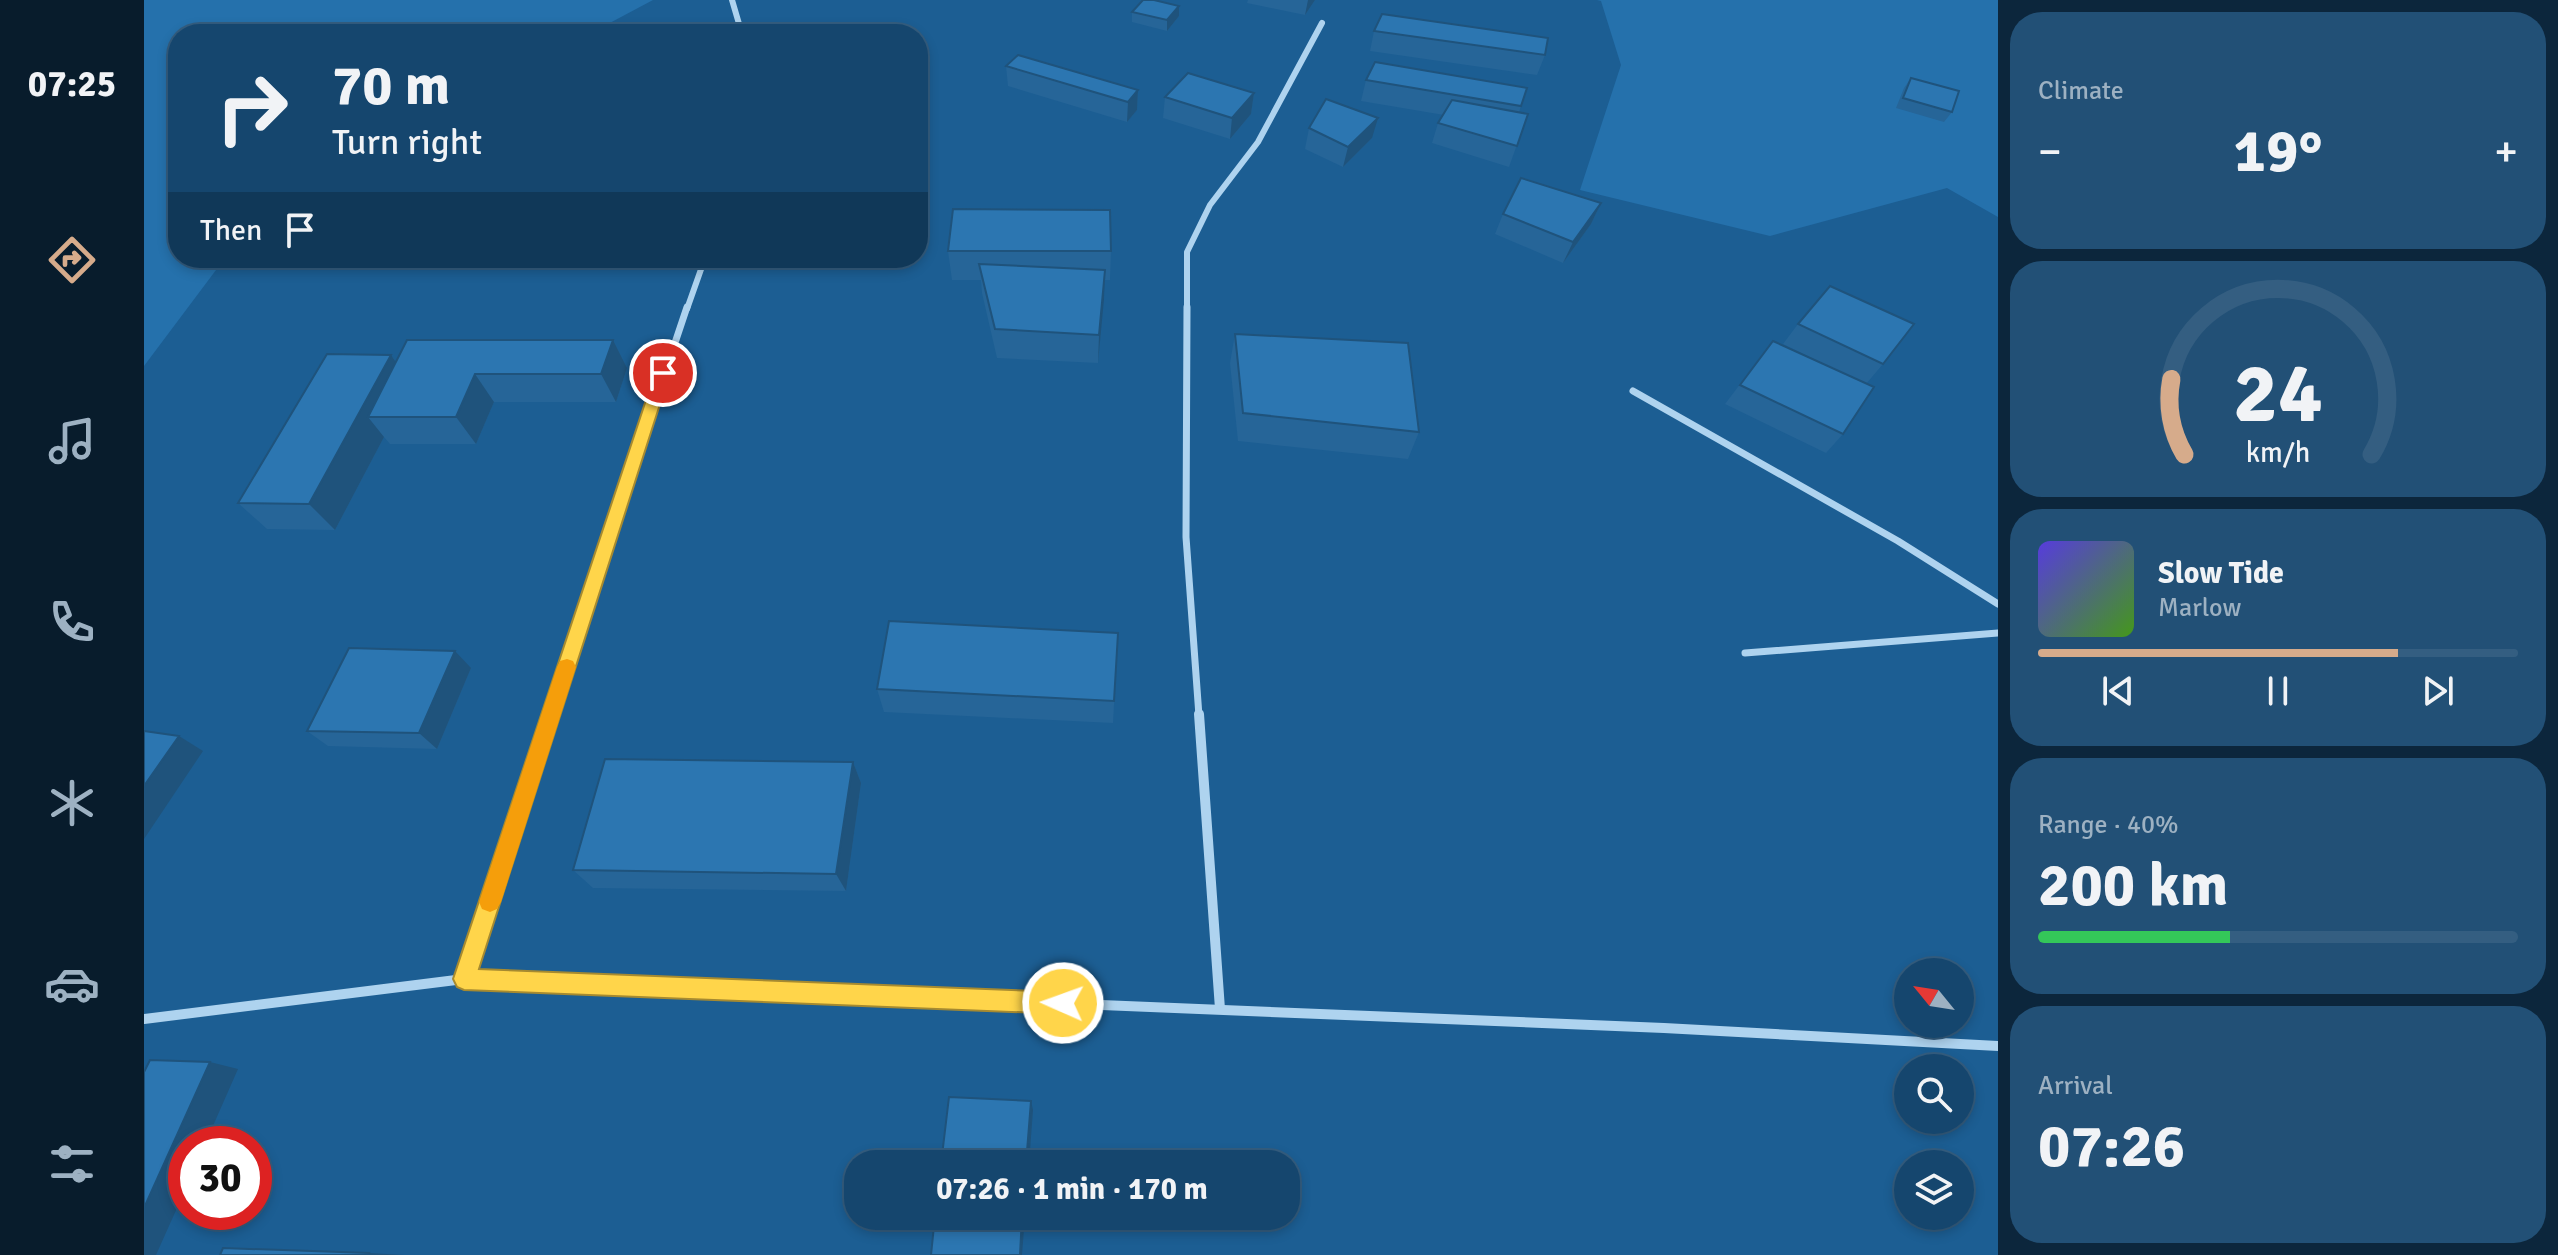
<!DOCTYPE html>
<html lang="en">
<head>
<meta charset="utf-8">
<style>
	body { margin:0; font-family:Signika,sans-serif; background:#225076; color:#f1f3f6; height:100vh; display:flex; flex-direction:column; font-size:30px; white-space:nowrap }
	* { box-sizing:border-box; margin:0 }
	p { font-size:26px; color:#9db1c2 }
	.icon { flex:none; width:44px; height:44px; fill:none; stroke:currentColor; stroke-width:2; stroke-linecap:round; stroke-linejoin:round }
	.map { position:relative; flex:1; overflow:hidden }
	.sheet { display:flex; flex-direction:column; gap:12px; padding:12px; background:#0c263c; width:560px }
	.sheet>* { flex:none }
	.hud { position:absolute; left:24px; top:24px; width:760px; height:244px; border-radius:32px; box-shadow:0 4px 12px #0003,0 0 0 2px #345e81; background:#15466e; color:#f1f3f6; overflow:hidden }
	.needle { width:52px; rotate:300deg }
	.tools { position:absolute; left:1750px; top:958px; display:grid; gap:16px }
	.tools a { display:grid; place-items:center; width:80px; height:80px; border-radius:50%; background:#15466e; box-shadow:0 4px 12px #0003,0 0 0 2px #345e81; font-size:40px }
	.speed { position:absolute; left:24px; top:1126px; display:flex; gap:16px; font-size:40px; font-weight:700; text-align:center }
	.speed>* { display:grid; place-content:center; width:104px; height:104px; border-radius:50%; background:#15466e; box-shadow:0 4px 12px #0003,0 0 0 2px #345e81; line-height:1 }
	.speed .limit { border:12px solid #d22; background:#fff; color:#111 }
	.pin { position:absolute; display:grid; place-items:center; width:68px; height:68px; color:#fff; margin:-34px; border:4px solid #fff; border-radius:50%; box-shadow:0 2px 8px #0007 }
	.me { position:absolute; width:88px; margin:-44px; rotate:272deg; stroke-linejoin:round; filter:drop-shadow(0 0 6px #0008) }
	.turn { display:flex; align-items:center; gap:28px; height:168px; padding:0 32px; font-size:36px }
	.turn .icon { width:104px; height:104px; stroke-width:2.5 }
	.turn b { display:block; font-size:56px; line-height:68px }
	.then { display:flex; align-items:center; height:76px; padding:0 32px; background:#0003; gap:16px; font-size:30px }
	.big { font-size:60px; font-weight:700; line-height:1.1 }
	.sheet .card { flex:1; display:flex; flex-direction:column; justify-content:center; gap:12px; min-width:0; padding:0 28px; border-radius:32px; background:#225076 }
	.sheet .dial { align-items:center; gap:0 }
	.dial svg { height:208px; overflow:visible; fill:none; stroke:#345e81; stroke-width:7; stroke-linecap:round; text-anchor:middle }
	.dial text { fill:#f1f3f6; stroke:none }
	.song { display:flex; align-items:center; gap:24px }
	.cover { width:96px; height:96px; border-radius:12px; background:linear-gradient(135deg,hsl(250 70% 55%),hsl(100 70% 35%)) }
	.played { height:8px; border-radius:4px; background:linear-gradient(90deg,#d6ab8b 75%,#345e81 75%) }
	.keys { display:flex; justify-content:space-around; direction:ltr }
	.heat { display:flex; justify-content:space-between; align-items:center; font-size:44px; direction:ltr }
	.charge { height:12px; border-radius:6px; background:linear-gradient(90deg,#34c759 40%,#345e81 0) }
	.trip { position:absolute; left:700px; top:1150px; width:456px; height:80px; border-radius:32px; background:#15466e; box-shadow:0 4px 12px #0003,0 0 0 2px #345e81; font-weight:700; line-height:80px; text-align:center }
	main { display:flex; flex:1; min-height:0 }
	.tab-bar { display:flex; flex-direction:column; width:144px; justify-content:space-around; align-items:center; background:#081c2c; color:#9db1c2 }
	.tab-bar .icon { width:56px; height:56px }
	.tab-bar .selected { color:#d6ab8b }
	.tab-bar b { font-size:36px; color:#f1f3f6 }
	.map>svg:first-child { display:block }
	.green { fill:#2571ac }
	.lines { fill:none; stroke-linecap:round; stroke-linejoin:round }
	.street-far2 { stroke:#aed3ef; stroke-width:6 }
	.street-far1 { stroke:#aed3ef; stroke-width:7 }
	.street { stroke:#aed3ef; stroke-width:10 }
	.wall { fill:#266598 }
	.shaded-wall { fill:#1f537c }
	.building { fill:#2c76b1; stroke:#1f537c; stroke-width:2 }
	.route { fill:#ffd54a; stroke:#a68a30; stroke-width:2 }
	.slow { fill:#f59e0b }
</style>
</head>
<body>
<main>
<nav class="tab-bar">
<b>07:25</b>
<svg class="icon selected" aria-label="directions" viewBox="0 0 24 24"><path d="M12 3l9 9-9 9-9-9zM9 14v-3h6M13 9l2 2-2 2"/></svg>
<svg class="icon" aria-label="music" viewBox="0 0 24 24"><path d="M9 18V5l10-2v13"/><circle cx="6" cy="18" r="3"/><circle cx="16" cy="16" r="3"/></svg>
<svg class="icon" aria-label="phone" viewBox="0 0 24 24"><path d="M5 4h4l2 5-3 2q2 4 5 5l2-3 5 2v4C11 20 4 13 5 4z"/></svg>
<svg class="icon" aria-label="climate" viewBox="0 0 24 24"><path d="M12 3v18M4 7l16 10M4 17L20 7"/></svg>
<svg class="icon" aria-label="car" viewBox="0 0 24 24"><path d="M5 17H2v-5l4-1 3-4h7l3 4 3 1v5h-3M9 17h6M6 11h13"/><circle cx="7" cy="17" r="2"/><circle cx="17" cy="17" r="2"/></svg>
<svg class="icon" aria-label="filters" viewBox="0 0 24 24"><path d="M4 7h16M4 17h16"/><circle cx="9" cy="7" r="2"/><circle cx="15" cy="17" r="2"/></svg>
</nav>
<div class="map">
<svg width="1854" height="1255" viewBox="0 0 1854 1255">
	<rect width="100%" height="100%" fill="#1c5e93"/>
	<g class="green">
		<path d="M0,0H509L445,34H34V258H81L0,366Z"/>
		<path d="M1453,0H1854V217L1803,188L1626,236L1436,190L1477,65L1457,1Z"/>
	</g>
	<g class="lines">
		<g class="street-far2">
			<path d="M588,0L598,34"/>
			<path d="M543,309L561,258"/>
			<path d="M1043,309V252L1066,205L1114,142L1178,23"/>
		</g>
		<g class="street-far1">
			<path d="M1043,307L1042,537L1055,716"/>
			<path d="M1489,391L1754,541L1854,604"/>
			<path d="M1601,653L1854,633"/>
			<path d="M406,716L543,307"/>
		</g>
		<g class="street">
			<path d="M1055,714L1076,1009"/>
			<path d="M320,979L407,714"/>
			<path d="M0,1019L320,979L1520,1028L1854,1046"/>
		</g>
	</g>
	<g class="wall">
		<path d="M1104,0H1171L1161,15L1103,3Z"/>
		<path d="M1035,6V16L1023,31L988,22V12Z"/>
		<path d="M1230,31L1401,55L1393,75L1226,51Z"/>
		<path d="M862,66L994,90L993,110L983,122L864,86Z"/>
		<path d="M1767,78L1808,112L1800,122L1752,108L1760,88Z"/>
		<path d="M1222,80L1383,88L1375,112L1384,114L1365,167L1288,143L1294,123L1300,115L1217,101Z"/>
		<path d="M1110,93L1107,114L1086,139L1019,118L1021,97Z"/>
		<path d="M1165,128L1228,138L1199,167L1161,149Z"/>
		<path d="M1457,203L1447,224L1419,263L1351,234L1359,214Z"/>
		<path d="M804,251H967L966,280H961L954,363L853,358L838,293L837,280H808Z"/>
		<path d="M1654,324L1739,364L1722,384L1699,434L1682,453L1581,404L1629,341L1707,377L1639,344Z"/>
		<path d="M1091,334L1275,432L1264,459L1094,441L1086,363Z"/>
		<path d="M469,340L483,368L472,402H350L332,444H246L240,437L191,530L123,529L94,503L247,355L252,362Z"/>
		<path d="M974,633L969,723L740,712L733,689Z"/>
		<path d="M327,668L293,749L184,746L163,731Z"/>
		<path d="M709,762L717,783L702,891L449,888L429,870Z"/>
	</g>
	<g class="shaded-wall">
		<path d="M1164,0H1171L1161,15Z"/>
		<path d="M1035,6V16L1023,31V20Z"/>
		<path d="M994,90L993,110L983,122L984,102Z"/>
		<path d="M1110,93L1107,114L1086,139L1088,118Z"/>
		<path d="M1234,118L1228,138L1199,167L1204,147Z"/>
		<path d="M1457,203L1447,224L1419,263L1429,242Z"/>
		<path d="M961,270L960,299L954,363L955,335Z"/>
		<path d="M469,340L483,368L472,402L457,374Z"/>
		<path d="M247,355L267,384L224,417L240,437L191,530L165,504Z"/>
		<path d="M331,374L350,402L332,444L312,417Z"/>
		<path d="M311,651L327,668L293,749L275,733Z"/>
		<path d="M35,736L59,751L0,839V786Z"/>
		<path d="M709,762L717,783L702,891L692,874Z"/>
		<path d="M66,1062L94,1069L61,1144H42V1188L12,1255H0V1208Z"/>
		<path d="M887,1101L889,1110L885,1164H882Z"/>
		<path d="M878,1216H881L878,1255H876Z"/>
		<path d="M225,1253L260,1255H224Z"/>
	</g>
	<g class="building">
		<path d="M999,0H1010L1035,6L1023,20L988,12Z"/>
		<path d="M1238,14L1404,38L1401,55L1230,31Z"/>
		<path d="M874,55L994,90L984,102L862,66Z"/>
		<path d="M1231,62L1383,88L1377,106L1222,80Z"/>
		<path d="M1044,73L1110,93L1088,118L1021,97Z"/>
		<path d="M1767,78L1815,91L1808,112L1759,98Z"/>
		<path d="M1182,99L1234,118L1204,147L1165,128Z"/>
		<path d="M1308,100L1384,114L1373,146L1294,123Z"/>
		<path d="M1377,178L1457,203L1429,242L1359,214Z"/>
		<path d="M809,209L966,210L967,251H804Z"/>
		<path d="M835,264L961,270L955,335L851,329Z"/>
		<path d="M1686,286L1770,324L1739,364L1654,324Z"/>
		<path d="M1091,334L1264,343L1275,432L1099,413Z"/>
		<path d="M263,340H469L457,374H331L312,417H224Z"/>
		<path d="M1629,341L1730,387L1699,434L1596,385Z"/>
		<path d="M183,354L247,355L165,504L94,503Z"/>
		<path d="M745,621L974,633L970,701L733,689Z"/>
		<path d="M205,648L311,651L275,733L163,731Z"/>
		<path d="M0,731L35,736L0,786Z"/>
		<path d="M461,759L709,762L692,874L429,870Z"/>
		<path d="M6,1060L66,1062L0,1208V1072Z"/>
		<path d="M805,1097L887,1101L882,1164H797Z"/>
		<path d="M791,1216H878L876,1255H787Z"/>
		<path d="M79,1248L225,1253L224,1255H76Z"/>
	</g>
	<path class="route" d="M519,368L526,373L335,969L919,992L927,995L930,1003L927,1011L919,1014L320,990L313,987L309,979L511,373Z"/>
	<path class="slow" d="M423,659L429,661L432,667L357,902L353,909L346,912L338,909L335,902L413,667L416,661Z"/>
</svg>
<div class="tools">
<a><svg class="needle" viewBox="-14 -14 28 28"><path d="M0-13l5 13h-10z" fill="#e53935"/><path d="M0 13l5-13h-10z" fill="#9db1c2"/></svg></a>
<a><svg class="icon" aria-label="search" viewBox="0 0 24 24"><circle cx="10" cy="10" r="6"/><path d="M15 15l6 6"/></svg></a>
<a><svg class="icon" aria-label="layers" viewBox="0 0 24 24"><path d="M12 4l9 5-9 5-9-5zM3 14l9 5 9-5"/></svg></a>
</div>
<div class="speed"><div class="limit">30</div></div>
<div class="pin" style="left:519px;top:373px;background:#d93025"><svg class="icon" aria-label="arrive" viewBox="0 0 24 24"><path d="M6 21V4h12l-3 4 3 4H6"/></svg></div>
<svg class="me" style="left:919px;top:1003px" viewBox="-20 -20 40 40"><circle r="17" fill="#ffd54a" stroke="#fff" stroke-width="3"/><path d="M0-11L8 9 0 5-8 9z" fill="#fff"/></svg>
<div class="trip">07:26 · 1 min · 170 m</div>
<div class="hud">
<div class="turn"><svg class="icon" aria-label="right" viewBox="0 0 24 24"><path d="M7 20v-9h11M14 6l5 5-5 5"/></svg><div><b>70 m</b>Turn right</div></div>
<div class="then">Then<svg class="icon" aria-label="arrive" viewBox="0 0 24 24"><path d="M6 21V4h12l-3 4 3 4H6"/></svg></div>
</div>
</div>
<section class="sheet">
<div class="card"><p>Climate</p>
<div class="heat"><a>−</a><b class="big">19°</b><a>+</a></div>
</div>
<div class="card dial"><svg viewBox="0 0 100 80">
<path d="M14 69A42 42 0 1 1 86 69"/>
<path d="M14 69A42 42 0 0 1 9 40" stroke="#d6ab8b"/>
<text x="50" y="56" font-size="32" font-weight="700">24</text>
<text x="50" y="72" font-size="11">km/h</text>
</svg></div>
<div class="card">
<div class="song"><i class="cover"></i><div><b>Slow Tide</b><p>Marlow</p></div></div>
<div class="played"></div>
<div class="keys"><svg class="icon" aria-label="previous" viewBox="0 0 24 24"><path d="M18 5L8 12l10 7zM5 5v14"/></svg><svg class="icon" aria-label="pause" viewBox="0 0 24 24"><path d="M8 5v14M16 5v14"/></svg><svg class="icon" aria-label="next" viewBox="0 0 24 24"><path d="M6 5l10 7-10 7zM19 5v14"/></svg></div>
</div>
<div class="card"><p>Range · 40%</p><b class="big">200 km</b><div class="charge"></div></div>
<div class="card"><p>Arrival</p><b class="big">07:26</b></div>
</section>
</main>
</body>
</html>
